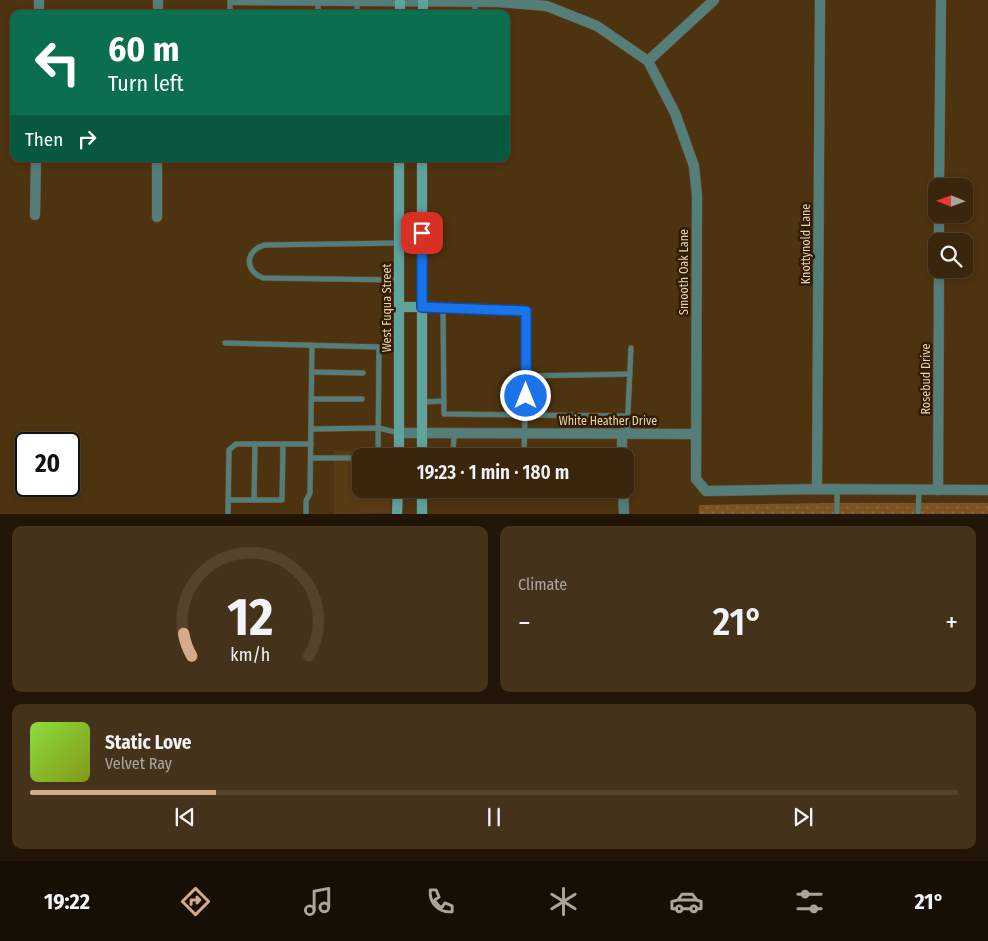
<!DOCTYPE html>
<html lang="en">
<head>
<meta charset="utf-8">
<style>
	body { margin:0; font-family:"Fira Sans Condensed",sans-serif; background:#45321a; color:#f1f3f6; height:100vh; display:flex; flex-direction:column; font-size:19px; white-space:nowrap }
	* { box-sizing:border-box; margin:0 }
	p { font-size:16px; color:#aba59d }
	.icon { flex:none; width:28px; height:28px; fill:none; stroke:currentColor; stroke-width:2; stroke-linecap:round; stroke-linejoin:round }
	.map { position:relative; height:514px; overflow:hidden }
	.drawer { display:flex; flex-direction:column; gap:12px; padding:12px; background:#201507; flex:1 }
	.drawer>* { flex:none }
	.top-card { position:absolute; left:10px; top:10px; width:500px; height:152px; border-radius:10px; box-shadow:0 2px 8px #0003,0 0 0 1px #54432d; background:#0b6e4f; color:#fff; overflow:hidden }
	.needle { width:32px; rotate:271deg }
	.tools { position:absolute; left:928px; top:178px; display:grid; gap:10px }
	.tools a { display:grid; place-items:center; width:45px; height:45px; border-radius:10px; background:#3a260c; box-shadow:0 2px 8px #0003,0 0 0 1px #54432d; font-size:25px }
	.speed { position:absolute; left:15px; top:432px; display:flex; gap:10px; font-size:25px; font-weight:700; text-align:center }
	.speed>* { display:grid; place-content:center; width:65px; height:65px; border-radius:50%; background:#3a260c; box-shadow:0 2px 8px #0003,0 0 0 1px #54432d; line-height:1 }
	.speed .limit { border:2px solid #111; border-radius:8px; background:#fff; color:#111 }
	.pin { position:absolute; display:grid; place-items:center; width:42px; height:42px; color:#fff; margin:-21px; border-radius:10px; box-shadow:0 2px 8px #0006 }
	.me { position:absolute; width:55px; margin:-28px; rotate:0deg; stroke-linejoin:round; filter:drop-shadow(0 0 4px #0008) }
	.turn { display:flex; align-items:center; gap:18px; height:105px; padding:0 15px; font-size:22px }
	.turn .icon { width:65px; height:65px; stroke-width:2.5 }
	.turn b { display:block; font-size:35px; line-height:42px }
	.then { display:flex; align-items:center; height:48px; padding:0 15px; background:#0003; gap:10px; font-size:19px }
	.big { font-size:38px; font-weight:600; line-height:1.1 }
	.drawer .card { flex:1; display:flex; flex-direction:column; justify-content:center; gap:8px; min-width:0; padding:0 18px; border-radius:10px; background:#45321a }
	.drawer .dial { align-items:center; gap:0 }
	.dial svg { height:130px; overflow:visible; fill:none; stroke:#54432d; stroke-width:7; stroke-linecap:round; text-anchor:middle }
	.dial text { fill:#f1f3f6; stroke:none }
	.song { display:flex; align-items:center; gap:15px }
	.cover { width:60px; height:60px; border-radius:8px; background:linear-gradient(135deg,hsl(90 70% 55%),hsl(70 70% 35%)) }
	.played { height:5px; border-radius:2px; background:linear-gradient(90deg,#d6ab8b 20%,#54432d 20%) }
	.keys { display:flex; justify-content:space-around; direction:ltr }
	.heat { display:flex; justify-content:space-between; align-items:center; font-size:28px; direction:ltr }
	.drawer .tiles { flex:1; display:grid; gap:12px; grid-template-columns:1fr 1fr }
	.card:last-child { grid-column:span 2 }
	.trip { position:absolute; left:352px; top:448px; width:282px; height:50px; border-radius:10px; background:#3a260c; box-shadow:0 2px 8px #0003,0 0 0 1px #54432d; font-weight:600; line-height:50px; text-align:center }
	.tabs { display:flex; height:80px; justify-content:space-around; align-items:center; background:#170f05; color:#aba59d }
	.tabs .icon { width:35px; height:35px }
	.tabs .active { color:#d6ab8b }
	.tabs b { font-size:22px; color:#f1f3f6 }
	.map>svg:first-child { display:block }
	.built { fill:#5a3c14 }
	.park { fill:url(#park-dots) }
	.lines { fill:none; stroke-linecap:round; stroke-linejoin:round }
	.service-casing { stroke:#6b4f2d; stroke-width:6 }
	.minor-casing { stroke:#6b4f2d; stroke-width:11 }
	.secondary-casing { stroke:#6b4f2d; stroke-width:11 }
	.service { stroke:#547e7a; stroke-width:5 }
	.minor { stroke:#547e7a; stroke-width:10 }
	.secondary { stroke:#5ea39e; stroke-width:10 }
	.route-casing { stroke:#114b97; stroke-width:12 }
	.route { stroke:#1a73e8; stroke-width:9 }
	.labels { text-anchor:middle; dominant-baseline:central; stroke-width:5; stroke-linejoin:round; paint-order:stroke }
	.street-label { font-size:12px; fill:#edd1b2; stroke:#301c01 }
</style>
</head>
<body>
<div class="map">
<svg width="988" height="514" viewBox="0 0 988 514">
	<defs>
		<pattern id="park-dots" width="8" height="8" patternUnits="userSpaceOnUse" patternTransform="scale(1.25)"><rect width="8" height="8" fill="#7c5421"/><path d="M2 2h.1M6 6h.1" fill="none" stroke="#8f6c3f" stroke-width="1.8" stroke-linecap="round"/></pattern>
	</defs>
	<rect width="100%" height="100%" fill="#4e3310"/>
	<path class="built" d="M334,451H392V456H361V489H391L390,513L334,514Z"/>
	<path class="park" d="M829,503H988V514H699V505Z"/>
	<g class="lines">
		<defs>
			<g id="service">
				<path d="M475,2V14"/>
				<path d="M230,14V0"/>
				<path d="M318,14V1"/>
				<path d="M357,14V2"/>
				<path d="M399,280L263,278C244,271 245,250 265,245L399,243"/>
				<path d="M422,307L525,311L526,376L630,374"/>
				<path d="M443,307L444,414L628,416"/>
				<path d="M225,343L379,347L378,456"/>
				<path d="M312,372L363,373"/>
				<path d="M312,399H362"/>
				<path d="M422,402L444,401"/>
				<path d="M311,429L379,428L399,433"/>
				<path d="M454,433L453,456H524L526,376"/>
				<path d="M627,433L631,348"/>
				<path d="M311,458H361"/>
				<path d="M422,491H451V489"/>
				<path d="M524,495V489"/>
				<path d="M228,500H282L283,444"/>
				<path d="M254,500L255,444"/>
				<path d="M228,514L229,450L236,444H311"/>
				<path d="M306,514V501L310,493L312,345"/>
				<path d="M837,514V489"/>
				<path d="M918,514L919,490"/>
			</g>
			<g id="minor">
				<path d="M233,0L498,2L547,6L597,26L648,61L675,113L694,166L697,196L696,479L706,491L817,489L988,490"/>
				<path d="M39,14V0"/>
				<path d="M158,14V0"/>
				<path d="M648,61L714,0"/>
				<path d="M939,186L941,0"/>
				<path d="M35,215L36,159"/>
				<path d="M157,217V159"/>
				<path d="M939,241V214"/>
				<path d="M399,433L696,434"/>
				<path d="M622,433V456"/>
				<path d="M623,489L624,514"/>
				<path d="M817,489L820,0"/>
				<path d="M938,490L939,269"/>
			</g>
			<g id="secondary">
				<path d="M400,14V0"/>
				<path d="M423,14V0"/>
				<path d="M422,159V456"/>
				<path d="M399,307H422"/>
				<path d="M399,456V159"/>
				<path d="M397,514L398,489"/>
				<path d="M422,514V489"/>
			</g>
		</defs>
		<use href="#service" class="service-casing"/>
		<use href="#minor" class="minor-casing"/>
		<use href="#secondary" class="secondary-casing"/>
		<use href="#service" class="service"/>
		<use href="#minor" class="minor"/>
		<use href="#secondary" class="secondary"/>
	</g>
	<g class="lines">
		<defs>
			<path id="route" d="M422,233V307L526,311V396"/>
		</defs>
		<use href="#route" class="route-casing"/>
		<use href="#route" class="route"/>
	</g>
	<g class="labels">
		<g class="street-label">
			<text transform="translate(806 244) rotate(-90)">Knottynold Lane</text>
			<text transform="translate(684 272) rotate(-90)">Smooth Oak Lane</text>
			<text transform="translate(387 308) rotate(-90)">West Fuqua Street</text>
			<text transform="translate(926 379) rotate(-90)">Rosebud Drive</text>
			<text x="608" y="421">White Heather Drive</text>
		</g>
	</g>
</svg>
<div class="tools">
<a><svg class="needle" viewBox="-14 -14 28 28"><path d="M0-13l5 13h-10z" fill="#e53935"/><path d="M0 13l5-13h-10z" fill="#aba59d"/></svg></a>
<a><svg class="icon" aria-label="search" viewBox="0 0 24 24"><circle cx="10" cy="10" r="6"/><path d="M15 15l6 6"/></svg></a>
</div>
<div class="speed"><div class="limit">20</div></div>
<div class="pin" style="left:422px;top:233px;background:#d93025"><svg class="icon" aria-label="arrive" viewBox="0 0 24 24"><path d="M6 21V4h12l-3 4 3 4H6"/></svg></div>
<svg class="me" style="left:526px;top:396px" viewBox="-20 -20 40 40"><circle r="17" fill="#1a73e8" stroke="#fff" stroke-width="3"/><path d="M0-11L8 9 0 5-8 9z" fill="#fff"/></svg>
<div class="trip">19:23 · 1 min · 180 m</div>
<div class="top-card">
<div class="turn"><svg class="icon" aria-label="left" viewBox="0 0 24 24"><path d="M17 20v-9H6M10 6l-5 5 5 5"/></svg><div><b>60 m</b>Turn left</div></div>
<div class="then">Then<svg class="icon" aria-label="right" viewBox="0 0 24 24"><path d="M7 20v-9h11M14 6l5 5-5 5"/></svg></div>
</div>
</div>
<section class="drawer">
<div class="tiles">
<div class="card dial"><svg viewBox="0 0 100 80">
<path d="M14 69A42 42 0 1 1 86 69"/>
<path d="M14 69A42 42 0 0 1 9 55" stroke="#d6ab8b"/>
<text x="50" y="56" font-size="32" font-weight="700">12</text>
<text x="50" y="72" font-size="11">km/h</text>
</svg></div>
<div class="card"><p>Climate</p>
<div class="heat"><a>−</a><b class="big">21°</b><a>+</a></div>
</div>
<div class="card">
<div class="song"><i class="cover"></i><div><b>Static Love</b><p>Velvet Ray</p></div></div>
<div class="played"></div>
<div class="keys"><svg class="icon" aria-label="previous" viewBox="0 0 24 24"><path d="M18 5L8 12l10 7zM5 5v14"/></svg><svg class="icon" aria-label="pause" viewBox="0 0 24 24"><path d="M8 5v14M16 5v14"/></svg><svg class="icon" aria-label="next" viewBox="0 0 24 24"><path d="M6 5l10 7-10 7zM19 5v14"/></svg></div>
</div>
</div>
</section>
<nav class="tabs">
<b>19:22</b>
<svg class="icon active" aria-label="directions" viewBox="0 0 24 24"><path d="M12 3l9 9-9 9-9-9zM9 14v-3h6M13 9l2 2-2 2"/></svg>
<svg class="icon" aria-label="music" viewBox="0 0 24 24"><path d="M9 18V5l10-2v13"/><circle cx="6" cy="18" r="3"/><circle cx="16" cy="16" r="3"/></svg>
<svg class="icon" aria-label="phone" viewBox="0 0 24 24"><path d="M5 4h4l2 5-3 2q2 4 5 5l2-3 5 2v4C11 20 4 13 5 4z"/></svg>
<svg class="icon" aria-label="climate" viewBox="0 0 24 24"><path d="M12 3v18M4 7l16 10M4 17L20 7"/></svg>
<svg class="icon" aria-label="car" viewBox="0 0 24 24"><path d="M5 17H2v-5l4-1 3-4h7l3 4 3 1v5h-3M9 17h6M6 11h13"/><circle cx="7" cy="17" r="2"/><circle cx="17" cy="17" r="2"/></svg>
<svg class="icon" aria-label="filters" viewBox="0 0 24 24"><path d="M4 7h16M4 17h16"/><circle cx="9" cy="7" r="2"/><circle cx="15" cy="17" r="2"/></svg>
<b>21°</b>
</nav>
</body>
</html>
